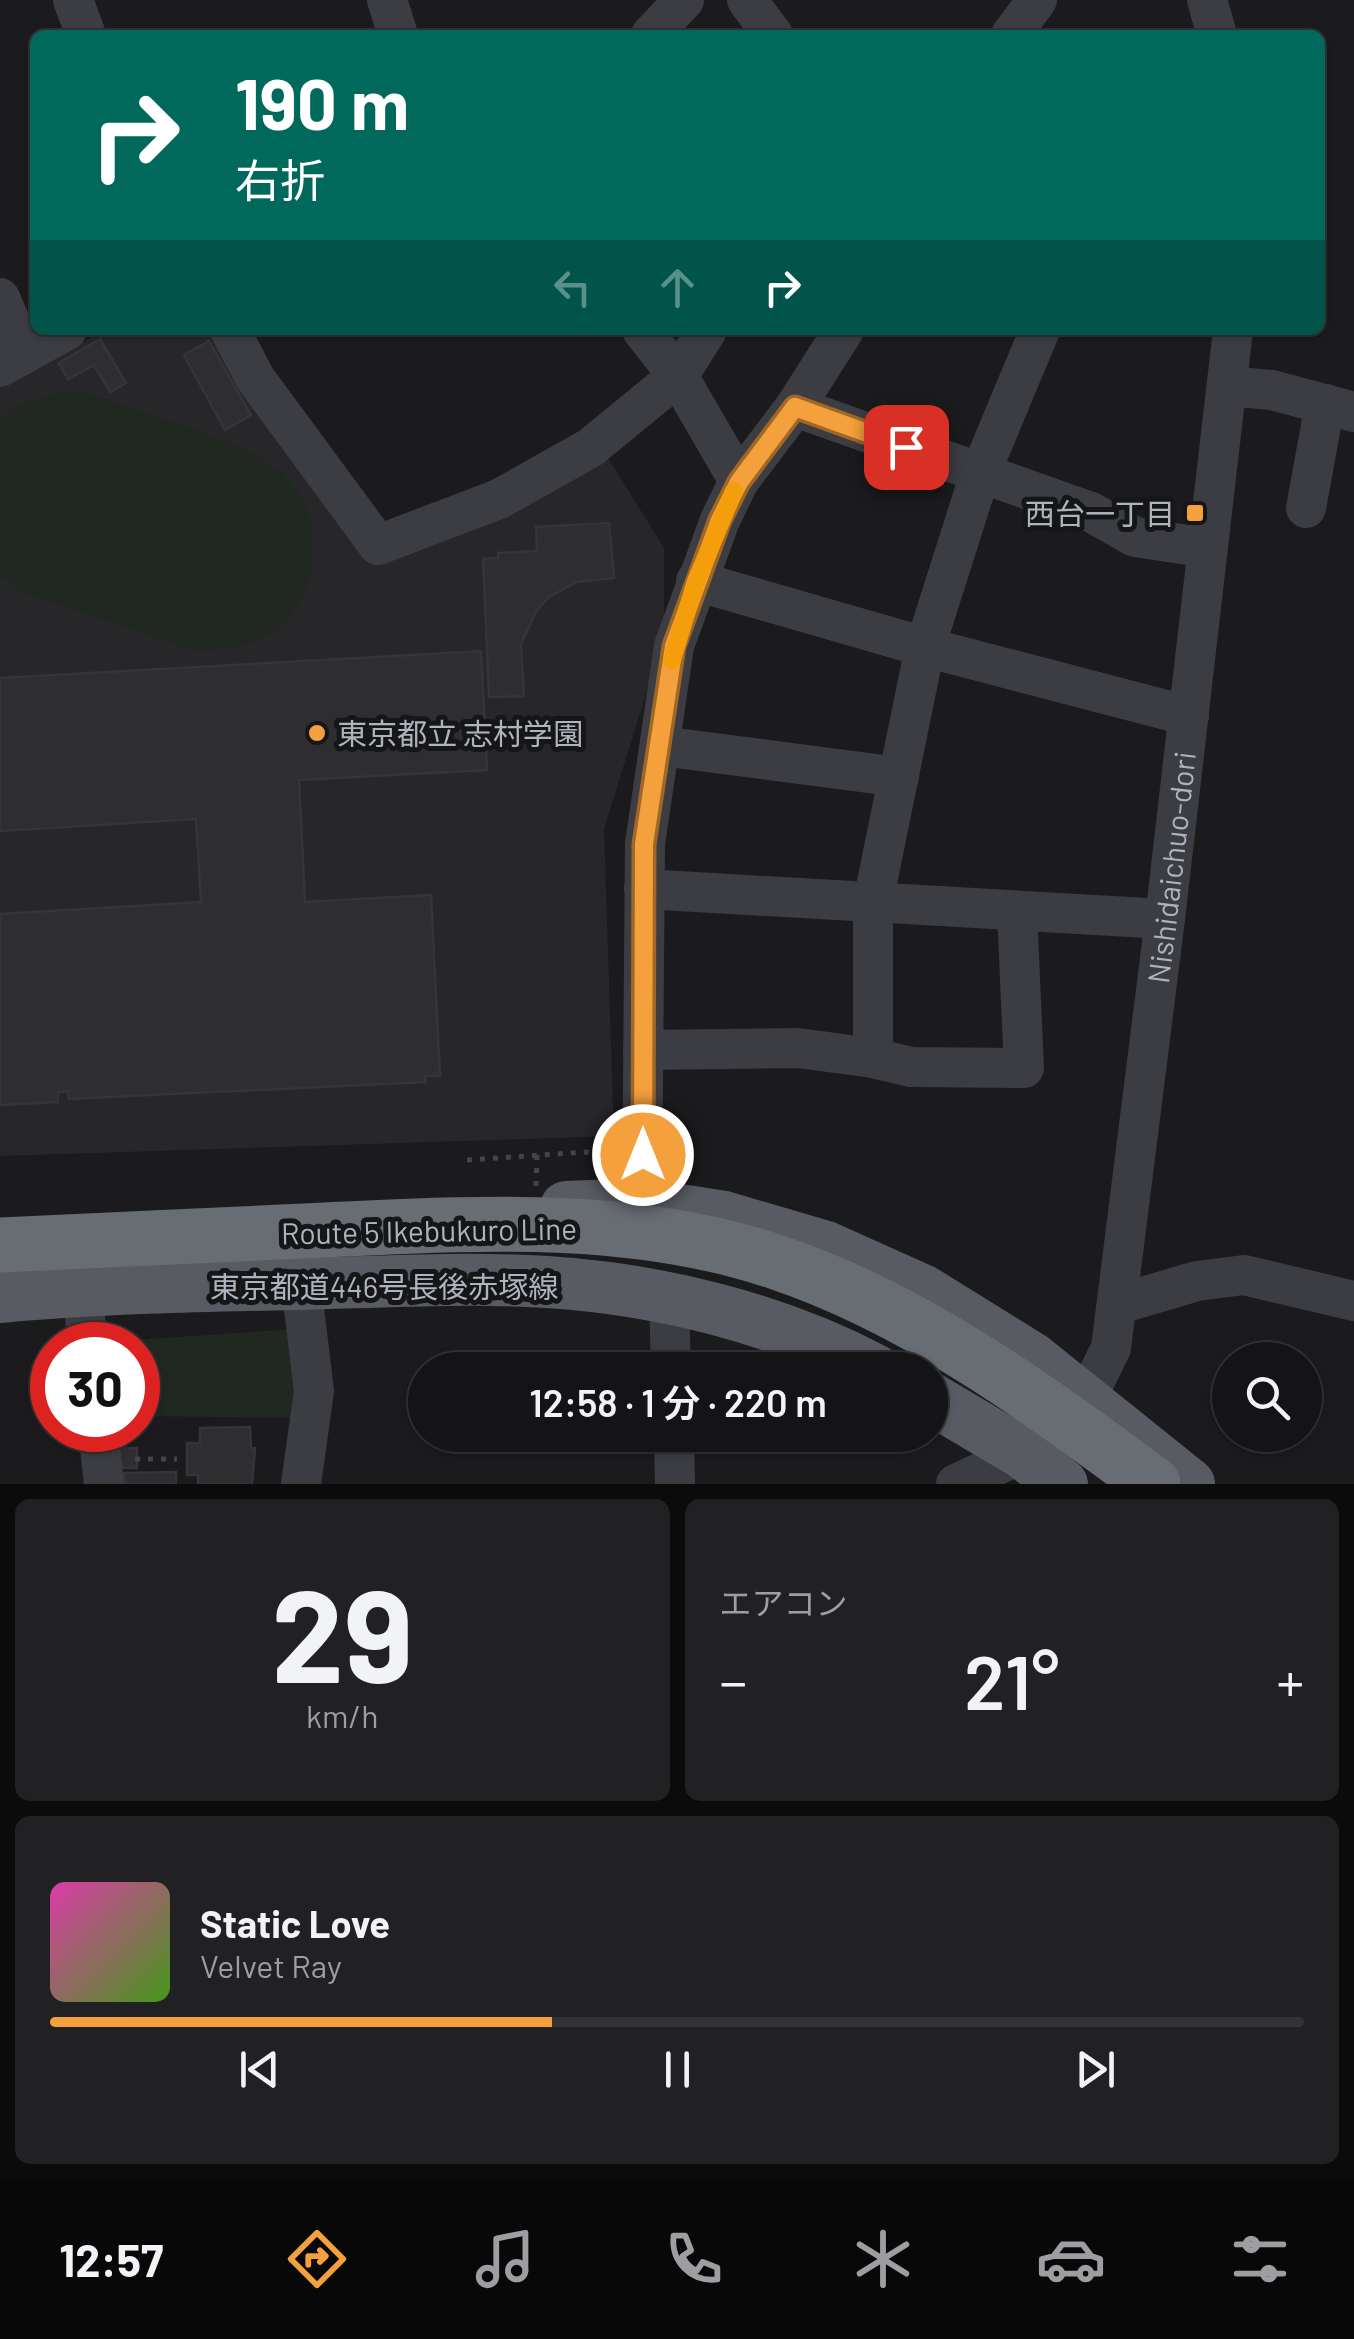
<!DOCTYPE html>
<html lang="ja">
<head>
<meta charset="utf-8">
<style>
	body { margin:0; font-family:Barlow,"Noto Sans JP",sans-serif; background:#212123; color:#f1f3f6; height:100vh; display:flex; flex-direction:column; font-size:38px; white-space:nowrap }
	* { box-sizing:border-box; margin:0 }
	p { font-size:32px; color:#9d9ea1 }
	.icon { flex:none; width:55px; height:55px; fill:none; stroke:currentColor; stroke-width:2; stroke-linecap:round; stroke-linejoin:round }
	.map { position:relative; height:1484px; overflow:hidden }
	.sheet { display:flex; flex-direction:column; gap:15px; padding:15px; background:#0b0b0c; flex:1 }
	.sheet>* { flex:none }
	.banner { position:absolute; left:30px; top:30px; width:1295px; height:305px; border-radius:15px; box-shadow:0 2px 8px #0004,0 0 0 2px #333335; background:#00695c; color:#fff; overflow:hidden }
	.controls { position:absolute; left:1212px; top:1342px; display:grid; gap:20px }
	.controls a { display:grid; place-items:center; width:110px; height:110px; border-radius:50%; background:#141416; box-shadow:0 2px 8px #0004,0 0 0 2px #333335; font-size:50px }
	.speed { position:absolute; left:30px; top:1322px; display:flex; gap:20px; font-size:50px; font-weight:700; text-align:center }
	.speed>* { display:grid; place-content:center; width:130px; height:130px; border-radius:50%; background:#141416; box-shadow:0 2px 8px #0004,0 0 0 2px #333335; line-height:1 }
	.speed .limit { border:15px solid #d22; background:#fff; color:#111 }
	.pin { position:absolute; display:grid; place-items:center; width:85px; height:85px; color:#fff; margin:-42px; border-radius:20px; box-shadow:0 5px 15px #0006 }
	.me { position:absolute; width:110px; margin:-55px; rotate:0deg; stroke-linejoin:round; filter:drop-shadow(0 0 8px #0008) }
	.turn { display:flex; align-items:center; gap:35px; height:210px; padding:0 40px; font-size:45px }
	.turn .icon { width:130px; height:130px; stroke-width:2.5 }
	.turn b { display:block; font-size:70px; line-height:85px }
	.lanes { display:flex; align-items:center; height:95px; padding:0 40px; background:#0003; justify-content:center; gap:50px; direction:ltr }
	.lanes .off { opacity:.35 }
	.big { font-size:75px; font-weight:600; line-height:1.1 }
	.sheet .tile { flex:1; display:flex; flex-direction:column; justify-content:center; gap:15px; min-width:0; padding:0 35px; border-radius:15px; background:#212123 }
	.sheet .dial { align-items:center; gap:0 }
	.dial b { font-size:130px; line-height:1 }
	.song { display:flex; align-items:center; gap:30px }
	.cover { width:120px; height:120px; border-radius:15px; background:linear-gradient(135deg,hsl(320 70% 55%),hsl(100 70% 35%)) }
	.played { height:10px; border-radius:5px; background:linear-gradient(90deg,#f4a03c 40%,#333335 40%) }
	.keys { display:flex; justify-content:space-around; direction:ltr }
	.heat { display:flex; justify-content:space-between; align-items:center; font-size:55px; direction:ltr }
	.sheet .tiles { flex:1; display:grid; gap:15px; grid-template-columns:1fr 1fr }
	.tile:last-child { grid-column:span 2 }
	.trip { position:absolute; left:408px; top:1352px; width:540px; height:100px; border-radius:50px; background:#141416; box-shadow:0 2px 8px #0004,0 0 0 2px #333335; font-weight:600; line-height:100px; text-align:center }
	.dock { display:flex; height:160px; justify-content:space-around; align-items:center; background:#080809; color:#9d9ea1 }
	.dock .icon { width:70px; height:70px }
	.dock .active { color:#f4a03c }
	.dock b { font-size:45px; color:#f1f3f6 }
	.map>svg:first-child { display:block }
	.built { fill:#27272a }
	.green { fill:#202821 }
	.building { fill:#2e2e31; stroke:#353539; stroke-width:2.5 }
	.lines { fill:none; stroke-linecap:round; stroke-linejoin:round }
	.path { stroke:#424549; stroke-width:5; stroke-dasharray:5 8; stroke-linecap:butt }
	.minor { stroke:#3c3d42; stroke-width:40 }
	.major { stroke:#585b61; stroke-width:52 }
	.path-bridge { stroke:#424549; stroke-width:5; stroke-dasharray:5 8; stroke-linecap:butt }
	.highway-bridge { stroke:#686c73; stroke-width:55 }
	.route-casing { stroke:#9f6827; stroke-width:25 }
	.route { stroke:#f4a03c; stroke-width:18 }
	.slow { stroke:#f59e0b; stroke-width:18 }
	.poi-dot { fill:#f4a03c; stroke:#161618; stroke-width:4 }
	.labels { text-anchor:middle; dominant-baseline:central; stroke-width:10; stroke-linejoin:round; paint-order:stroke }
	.poi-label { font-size:30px; fill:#adb4bc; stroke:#161618; text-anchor:end }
	.street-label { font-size:30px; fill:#adb4bc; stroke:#161618 }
</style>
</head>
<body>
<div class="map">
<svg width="1354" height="1484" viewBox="0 0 1354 1484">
	<rect width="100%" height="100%" fill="#1b1b1d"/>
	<path class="built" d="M105,330H216L376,562L605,453L664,548V636L604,829L614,1136L0,1156V388Z"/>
	<g class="green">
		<path d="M75,392L96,396C145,414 251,442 285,476C326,515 321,591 279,627C254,648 224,651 193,650L25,593L0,575V419C21,399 47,394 75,392Z"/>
		<path d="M295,1329L300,1418L138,1416V1345H103L102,1342Z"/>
	</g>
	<g class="building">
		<path d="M100,339L126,383L110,392L94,365L68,379L59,363Z"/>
		<path d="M209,341L251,415L225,430L184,355Z"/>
		<path d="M609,523L614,578L577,582L549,597L536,611L521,644L524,696L489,697L483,559L498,558V553L537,551L536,527Z"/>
		<path d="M481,651L487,770L299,780L305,902L431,895L440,1076H425L426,1082L69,1099L68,1091L58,1092V1102L0,1105V914L201,902L196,819L0,831V678Z"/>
		<path d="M250,1427L251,1448H255L252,1484H198V1475H187V1443H200V1428Z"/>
		<rect x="119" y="1448" width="18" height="20"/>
		<path d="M176,1472V1484H124V1473Z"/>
	</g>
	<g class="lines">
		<g class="path">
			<path d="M467,1160L587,1152L601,1155"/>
			<path d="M135,1459H177"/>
		</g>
		<g class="minor">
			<path d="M73,0L86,35"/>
			<path d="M387,0L398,35"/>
			<path d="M747,0L773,35"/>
			<path d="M1207,0L1217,35"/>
			<path d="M651,35L684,0"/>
			<path d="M1011,35L1037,0"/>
			<path d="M0,298L24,354"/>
			<path d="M230,330L255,378L378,545L499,499L590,448L678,376L707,330"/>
			<path d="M642,330L678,376L739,481"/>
			<path d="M0,367L67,330"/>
			<path d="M1227,386L1272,390L1354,412"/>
			<path d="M795,407L1091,512L1135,537L1208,548"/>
			<path d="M1306,508L1325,404"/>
			<path d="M696,581L925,647L1189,716"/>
			<path d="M661,746L899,777"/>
			<path d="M644,889L1165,919"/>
			<path d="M643,1050L798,1048L873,1058V902L925,647L980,474L1040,330"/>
			<path d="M873,1058L911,1067L1024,1068L1017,911"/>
			<path d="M642,1204L645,844L674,646L720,520L739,481L795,407L844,330"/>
			<path d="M301,1284L314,1391L301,1484"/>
			<path d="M82,1289L88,1345"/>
			<path d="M669,1299L671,1370"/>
			<path d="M1119,1304L1197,1281L1244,1275L1354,1301"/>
			<path d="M98,1430L104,1484"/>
			<path d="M674,1435L675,1484"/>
			<path id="s1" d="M956,1484L1023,1453L1086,1399L1111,1348L1165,919L1233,330"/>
		</g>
		<g class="major">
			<path d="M566,1207L642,1204L724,1217L826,1247L924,1291L1032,1358L1189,1484"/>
			<path d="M0,1297C99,1288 197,1286 296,1284C379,1282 464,1277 547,1282C659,1289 776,1318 875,1370"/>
			<path d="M930,1398L1023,1453L1062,1484"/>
		</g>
		<g class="path-bridge">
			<path d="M536,1186L537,1154"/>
			<path d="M534,1301L535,1262"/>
		</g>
		<path class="highway-bridge" d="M0,1245C108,1240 217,1235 325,1230C476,1223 631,1213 776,1262C914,1308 1037,1398 1153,1484"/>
	</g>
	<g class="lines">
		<defs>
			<path id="route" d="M643,1155L644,844L674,646L720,520L739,482L795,407L906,447"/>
		</defs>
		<use href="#route" class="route-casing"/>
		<use href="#route" class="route"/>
		<path class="slow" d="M672,660L696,581L734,491"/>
	</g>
	<g class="poi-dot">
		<rect x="1185" y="503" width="20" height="20" rx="5"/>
		<circle cx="317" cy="733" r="10"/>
	</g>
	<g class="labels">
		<g class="poi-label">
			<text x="1175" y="513">西台一丁目</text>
			<text x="337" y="733" text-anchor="start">東京都立 志村学園</text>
		</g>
		<g class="street-label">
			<text stroke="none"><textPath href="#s1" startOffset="698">Nishidaichuo-dori</textPath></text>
			<text transform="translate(429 1230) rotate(-1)">Route 5 Ikebukuro Line</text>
			<text x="384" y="1286">東京都道446号長後赤塚線</text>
		</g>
	</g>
</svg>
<div class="controls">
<a><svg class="icon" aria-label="search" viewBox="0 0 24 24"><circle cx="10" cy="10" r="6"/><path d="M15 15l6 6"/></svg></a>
</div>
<div class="speed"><div class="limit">30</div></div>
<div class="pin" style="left:906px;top:447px;background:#d93025"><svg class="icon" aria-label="arrive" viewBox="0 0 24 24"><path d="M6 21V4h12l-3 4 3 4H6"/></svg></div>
<svg class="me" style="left:643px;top:1155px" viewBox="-20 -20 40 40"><circle r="17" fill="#f4a03c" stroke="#fff" stroke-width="3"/><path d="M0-11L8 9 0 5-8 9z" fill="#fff"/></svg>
<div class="trip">12:58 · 1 分 · 220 m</div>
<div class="banner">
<div class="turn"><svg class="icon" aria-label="right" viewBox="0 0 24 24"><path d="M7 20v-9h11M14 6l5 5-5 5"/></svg><div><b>190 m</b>右折</div></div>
<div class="lanes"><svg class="icon off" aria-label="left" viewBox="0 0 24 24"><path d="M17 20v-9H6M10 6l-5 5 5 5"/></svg><svg class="icon off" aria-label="ahead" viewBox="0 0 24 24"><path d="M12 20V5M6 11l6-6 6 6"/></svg><svg class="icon" aria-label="right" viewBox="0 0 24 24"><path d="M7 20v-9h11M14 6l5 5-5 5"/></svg></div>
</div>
</div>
<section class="sheet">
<div class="tiles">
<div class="tile dial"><b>29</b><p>km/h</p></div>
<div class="tile"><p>エアコン</p>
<div class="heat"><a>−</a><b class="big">21°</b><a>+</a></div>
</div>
<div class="tile">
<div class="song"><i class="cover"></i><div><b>Static Love</b><p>Velvet Ray</p></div></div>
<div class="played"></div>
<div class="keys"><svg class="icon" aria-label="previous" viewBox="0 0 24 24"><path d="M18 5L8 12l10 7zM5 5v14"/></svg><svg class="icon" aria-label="pause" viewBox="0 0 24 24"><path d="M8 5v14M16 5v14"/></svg><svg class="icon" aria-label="next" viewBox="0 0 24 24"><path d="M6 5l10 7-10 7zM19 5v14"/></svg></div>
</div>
</div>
</section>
<nav class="dock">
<b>12:57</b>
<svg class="icon active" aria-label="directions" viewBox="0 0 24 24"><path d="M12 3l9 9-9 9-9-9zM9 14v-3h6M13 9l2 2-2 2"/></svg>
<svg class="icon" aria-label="music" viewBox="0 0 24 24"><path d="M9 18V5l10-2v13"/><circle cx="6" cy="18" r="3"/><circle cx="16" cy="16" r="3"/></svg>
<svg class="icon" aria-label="phone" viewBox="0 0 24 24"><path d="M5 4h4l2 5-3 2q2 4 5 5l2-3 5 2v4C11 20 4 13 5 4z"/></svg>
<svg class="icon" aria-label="climate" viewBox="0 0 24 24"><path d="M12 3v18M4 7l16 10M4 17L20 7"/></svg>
<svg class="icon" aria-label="car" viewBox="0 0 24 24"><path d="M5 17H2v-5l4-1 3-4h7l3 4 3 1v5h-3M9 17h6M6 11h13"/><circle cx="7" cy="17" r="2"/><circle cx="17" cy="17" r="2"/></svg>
<svg class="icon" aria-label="filters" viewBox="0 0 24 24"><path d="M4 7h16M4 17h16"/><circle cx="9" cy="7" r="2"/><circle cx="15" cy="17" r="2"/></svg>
</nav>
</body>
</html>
